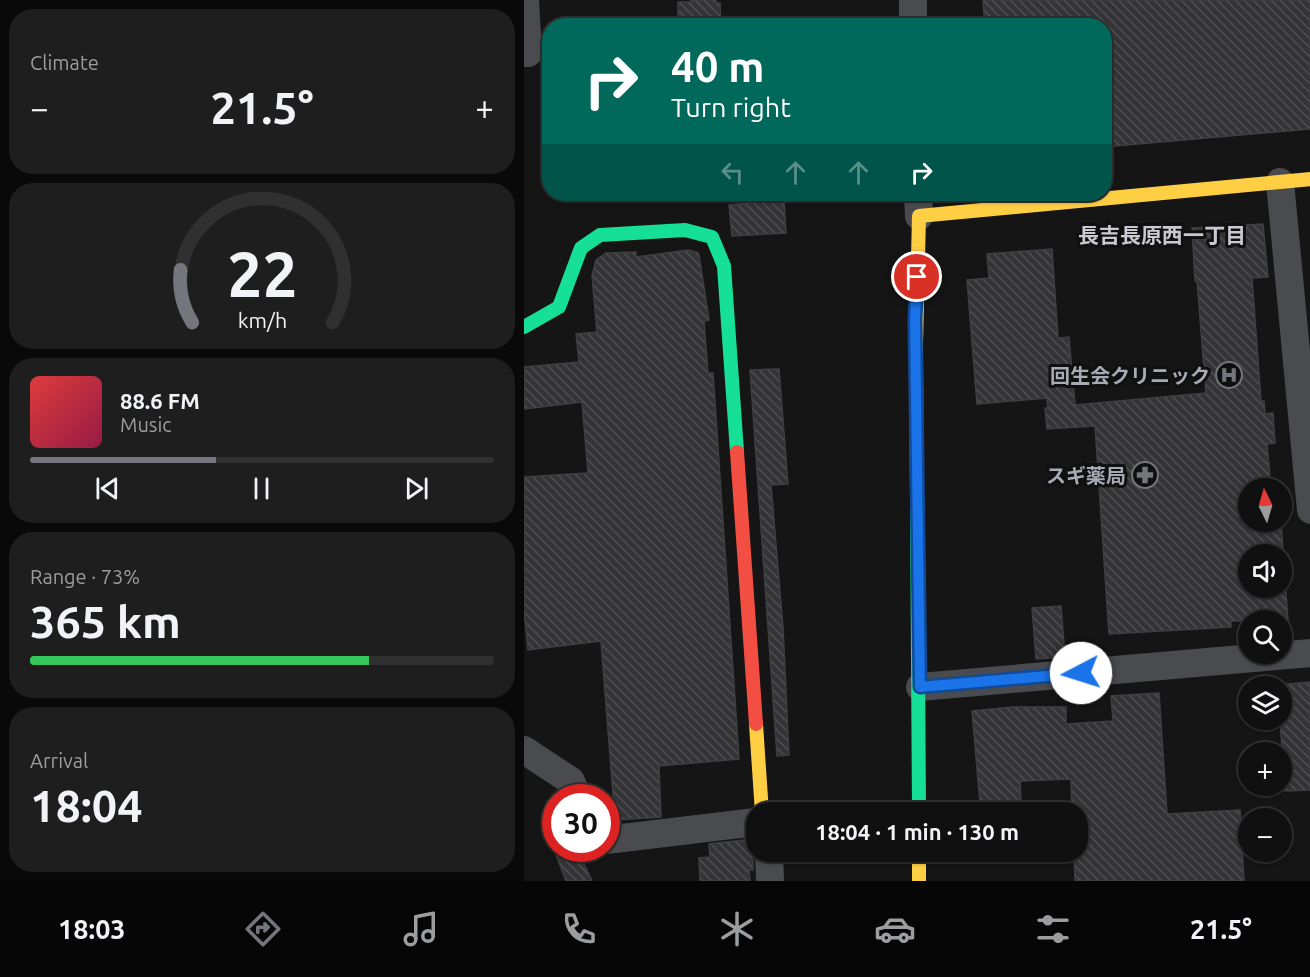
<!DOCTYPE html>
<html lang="en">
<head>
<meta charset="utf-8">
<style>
	body { margin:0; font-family:Ubuntu,"Noto Sans JP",sans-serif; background:#1e1e1e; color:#f1f3f6; height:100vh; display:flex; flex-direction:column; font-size:22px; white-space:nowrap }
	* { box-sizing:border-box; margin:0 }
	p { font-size:20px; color:#9c9d9f }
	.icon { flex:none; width:33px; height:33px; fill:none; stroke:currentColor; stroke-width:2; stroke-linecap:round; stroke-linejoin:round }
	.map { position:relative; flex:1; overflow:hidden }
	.side { display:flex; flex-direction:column; gap:9px; padding:9px; background:#090909; width:524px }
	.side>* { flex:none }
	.top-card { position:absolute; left:18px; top:18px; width:570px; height:183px; border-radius:24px; box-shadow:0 2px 4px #0004,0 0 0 2px #303030; background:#00695c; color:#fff; overflow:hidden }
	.needle { width:39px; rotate:355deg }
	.tools { position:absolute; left:714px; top:478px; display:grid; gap:12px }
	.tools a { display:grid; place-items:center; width:54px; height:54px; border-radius:50%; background:#101010; box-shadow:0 2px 4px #0004,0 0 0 2px #303030; font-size:30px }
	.speed { position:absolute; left:18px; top:784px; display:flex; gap:12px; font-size:30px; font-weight:700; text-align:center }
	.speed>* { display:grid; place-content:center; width:78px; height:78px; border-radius:50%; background:#101010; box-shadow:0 2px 4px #0004,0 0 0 2px #303030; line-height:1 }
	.speed .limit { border:9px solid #d22; background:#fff; color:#111 }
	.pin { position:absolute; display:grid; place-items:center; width:51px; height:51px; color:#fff; margin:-26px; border:3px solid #fff; border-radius:50%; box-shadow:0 2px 6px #0007 }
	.me { position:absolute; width:66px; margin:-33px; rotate:265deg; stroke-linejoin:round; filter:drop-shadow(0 0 4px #0008) }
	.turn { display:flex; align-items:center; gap:21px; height:126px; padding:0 30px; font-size:27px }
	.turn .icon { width:78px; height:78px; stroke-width:2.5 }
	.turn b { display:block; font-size:42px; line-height:51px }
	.lanes { display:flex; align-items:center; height:57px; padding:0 30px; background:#0003; justify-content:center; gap:30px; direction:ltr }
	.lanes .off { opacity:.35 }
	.big { font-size:45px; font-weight:600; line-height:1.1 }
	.side .card { flex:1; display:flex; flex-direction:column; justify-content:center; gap:9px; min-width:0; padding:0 21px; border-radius:24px; background:#1e1e1e }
	.side .dial { align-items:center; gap:0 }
	.dial svg { height:156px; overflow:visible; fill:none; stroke:#303030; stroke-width:7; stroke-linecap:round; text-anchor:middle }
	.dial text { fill:#f1f3f6; stroke:none }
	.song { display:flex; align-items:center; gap:18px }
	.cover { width:72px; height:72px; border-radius:9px; background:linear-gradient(135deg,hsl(0 70% 55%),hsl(340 70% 35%)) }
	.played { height:6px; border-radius:3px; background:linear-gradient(90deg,#75767d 40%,#303030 40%) }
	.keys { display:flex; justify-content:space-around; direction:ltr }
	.heat { display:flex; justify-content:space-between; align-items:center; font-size:33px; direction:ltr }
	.charge { height:9px; border-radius:4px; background:linear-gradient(90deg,#34c759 73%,#303030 0) }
	.trip { position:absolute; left:222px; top:802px; width:342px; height:60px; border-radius:24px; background:#101010; box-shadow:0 2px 4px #0004,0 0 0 2px #303030; font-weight:600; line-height:60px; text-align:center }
	.tabs { display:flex; height:96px; justify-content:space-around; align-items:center; background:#060606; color:#9c9d9f }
	.tabs .icon { width:42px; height:42px }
	.tabs .on { color:#75767d }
	.tabs b { font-size:27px; color:#f1f3f6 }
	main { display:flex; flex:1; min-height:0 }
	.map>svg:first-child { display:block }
	.building { fill:url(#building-back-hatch); stroke:#3e3f42; stroke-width:1.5; fill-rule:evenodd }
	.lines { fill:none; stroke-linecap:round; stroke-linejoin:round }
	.street { stroke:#4a4b4e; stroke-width:28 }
	.fast { stroke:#16e098; stroke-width:14 }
	.slow { stroke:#ffcf43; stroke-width:14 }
	.jam { stroke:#f24e42; stroke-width:14 }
	.route-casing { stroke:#114b97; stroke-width:15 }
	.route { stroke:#1a73e8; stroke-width:10 }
	.labels { text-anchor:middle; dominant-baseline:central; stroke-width:6; stroke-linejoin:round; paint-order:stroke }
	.poi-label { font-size:20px; font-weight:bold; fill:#a8aab5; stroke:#101011; text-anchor:end }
	.neighbourhood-label { font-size:21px; font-weight:bold; fill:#c9cad1; stroke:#101011 }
</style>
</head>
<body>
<main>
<section class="side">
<div class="card"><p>Climate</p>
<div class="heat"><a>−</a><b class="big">21.5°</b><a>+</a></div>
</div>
<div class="card dial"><svg viewBox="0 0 100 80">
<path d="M14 69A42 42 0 1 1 86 69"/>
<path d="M14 69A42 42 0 0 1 8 42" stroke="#75767d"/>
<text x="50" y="56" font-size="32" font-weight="700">22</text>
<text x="50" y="72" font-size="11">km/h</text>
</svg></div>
<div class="card">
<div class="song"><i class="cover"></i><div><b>88.6 FM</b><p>Music</p></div></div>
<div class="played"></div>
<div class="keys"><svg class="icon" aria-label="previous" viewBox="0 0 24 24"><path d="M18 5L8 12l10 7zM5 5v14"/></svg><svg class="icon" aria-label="pause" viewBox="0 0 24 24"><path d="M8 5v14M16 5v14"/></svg><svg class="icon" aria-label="next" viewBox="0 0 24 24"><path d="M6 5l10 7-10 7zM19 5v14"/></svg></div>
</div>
<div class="card"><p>Range · 73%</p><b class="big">365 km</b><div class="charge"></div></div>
<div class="card"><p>Arrival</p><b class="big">18:04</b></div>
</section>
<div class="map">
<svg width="787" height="881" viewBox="0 0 787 881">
	<defs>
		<pattern id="building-back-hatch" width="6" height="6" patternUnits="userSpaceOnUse" patternTransform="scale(1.5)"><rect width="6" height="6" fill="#343437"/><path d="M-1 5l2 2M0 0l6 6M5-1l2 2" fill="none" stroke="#4f4f52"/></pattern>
	</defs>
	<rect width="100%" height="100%" fill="#151516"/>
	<g class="building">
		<path d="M167,0H192V3H196L197,26H154V2H168Z"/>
		<path d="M459,0H786V129L580,147V26H461Z"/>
		<path d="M260,200L262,233L208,236L205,205Z"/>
		<path d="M739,224L744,277L728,278L737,401H740L741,414L749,413L751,443L743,444L747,489H724V522H757L764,621H707V627L585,634L571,426L523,429L521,408H524L523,398L453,404L443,280L465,278L463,254L528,249L534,338L545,337L551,405L682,393L673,281H671L668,228ZM724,555H758V588H724Z"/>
		<path d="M164,250L174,253L175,255L185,320L180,321L184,373H189L215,759L135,766L137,817L91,820L77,641L4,650L0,611V477L64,473L58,402L0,409V367L55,362L52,334L73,332L68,276L72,260L82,253L112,252V257Z"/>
		<path d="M255,369L264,484L247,485L259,628L265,755L253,756L226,370Z"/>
		<path d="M537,606L541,657L512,659L508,608Z"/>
		<path d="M786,682V790L761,791L756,720H758V687H754V685Z"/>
		<path d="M635,693L643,814L716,810L720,881H551L550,852H554V813H548L547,779L496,781L497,800L456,803L448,711L489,707H542V724L589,721L587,696Z"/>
		<path d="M32,813V849H53L68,881H42L18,818Z"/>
		<path d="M229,839V870H225L226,881H176L175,858L186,857L185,844Z"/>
	</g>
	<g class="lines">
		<g class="street">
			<path d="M389,0V26"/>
			<path d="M0,53H4L1,0"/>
			<path d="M756,182L787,510"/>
			<path d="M394,194L395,216"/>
			<path d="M396,687L787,653"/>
			<path d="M0,750L47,781L54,798"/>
			<path d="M82,840L232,822"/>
			<path d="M245,852L246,881"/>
		</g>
		<g class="fast">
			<path d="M0,327L35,307L57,248L76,235L161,230L188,237L200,266L213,452"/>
			<path d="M392,344L395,813"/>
		</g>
		<g class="slow">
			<path d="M392,344L395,216L787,179"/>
			<path d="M232,724L238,813"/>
			<path d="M395,852V881"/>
		</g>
		<path class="jam" d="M213,452L232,724"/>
	</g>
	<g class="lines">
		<defs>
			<path id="route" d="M393,277L391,319L396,687L557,673"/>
		</defs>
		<use href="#route" class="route-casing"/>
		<use href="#route" class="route"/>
	</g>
	<defs>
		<symbol id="hospital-ring" viewBox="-11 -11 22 22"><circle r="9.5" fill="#101011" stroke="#75767d" stroke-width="1.5"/><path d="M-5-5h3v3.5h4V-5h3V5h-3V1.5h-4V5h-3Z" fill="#75767d"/></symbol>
		<symbol id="pharmacy-ring" viewBox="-11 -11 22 22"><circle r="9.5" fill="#101011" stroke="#75767d" stroke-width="1.5"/><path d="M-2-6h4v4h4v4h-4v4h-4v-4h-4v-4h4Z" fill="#75767d"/></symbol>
	</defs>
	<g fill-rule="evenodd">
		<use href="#hospital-ring" x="690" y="360" width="30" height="30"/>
		<use href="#pharmacy-ring" x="606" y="460" width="30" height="30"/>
	</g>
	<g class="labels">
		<g class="poi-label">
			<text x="686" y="375">回生会クリニック</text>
			<text x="602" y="475">スギ薬局</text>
		</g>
		<g class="neighbourhood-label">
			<text x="638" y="235">長吉長原西一丁目</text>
		</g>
	</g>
</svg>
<div class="tools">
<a><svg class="needle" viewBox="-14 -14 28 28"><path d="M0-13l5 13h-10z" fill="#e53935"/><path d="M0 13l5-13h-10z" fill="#9c9d9f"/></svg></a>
<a><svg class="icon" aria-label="sound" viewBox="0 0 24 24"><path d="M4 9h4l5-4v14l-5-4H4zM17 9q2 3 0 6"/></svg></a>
<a><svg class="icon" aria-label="search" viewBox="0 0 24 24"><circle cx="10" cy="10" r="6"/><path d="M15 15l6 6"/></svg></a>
<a><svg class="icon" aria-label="layers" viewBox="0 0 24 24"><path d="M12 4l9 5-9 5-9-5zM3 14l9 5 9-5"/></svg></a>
<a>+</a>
<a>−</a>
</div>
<div class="speed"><div class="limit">30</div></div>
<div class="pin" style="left:393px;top:277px;background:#d93025"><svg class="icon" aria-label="arrive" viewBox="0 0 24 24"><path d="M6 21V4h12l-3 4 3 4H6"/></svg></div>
<svg class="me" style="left:557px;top:673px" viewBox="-20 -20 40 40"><circle r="19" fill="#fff"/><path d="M0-13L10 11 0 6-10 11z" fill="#1a73e8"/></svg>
<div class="trip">18:04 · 1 min · 130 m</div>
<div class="top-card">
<div class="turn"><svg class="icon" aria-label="right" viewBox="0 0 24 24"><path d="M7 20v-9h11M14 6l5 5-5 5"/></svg><div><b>40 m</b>Turn right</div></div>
<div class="lanes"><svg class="icon off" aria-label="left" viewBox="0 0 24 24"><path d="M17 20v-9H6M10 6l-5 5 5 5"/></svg><svg class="icon off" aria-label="ahead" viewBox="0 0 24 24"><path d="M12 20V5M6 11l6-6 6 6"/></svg><svg class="icon off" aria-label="ahead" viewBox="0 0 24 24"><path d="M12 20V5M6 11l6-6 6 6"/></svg><svg class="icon" aria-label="right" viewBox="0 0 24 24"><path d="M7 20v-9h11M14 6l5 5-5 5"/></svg></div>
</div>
</div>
</main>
<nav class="tabs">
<b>18:03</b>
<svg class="icon on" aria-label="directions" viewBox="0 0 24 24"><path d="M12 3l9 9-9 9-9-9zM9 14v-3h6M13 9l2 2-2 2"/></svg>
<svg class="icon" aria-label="music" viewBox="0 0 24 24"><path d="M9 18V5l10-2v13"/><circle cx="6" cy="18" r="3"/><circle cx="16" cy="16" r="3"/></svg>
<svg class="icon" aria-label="phone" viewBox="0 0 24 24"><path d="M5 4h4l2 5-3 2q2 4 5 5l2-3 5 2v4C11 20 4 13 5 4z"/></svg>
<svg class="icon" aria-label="climate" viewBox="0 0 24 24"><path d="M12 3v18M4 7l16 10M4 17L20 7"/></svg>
<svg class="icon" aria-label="car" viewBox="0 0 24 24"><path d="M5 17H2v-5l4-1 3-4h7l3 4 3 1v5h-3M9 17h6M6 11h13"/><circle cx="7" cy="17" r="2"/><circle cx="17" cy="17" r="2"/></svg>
<svg class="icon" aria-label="filters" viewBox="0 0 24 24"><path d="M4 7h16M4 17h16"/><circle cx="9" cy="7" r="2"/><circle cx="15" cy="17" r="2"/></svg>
<b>21.5°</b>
</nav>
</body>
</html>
